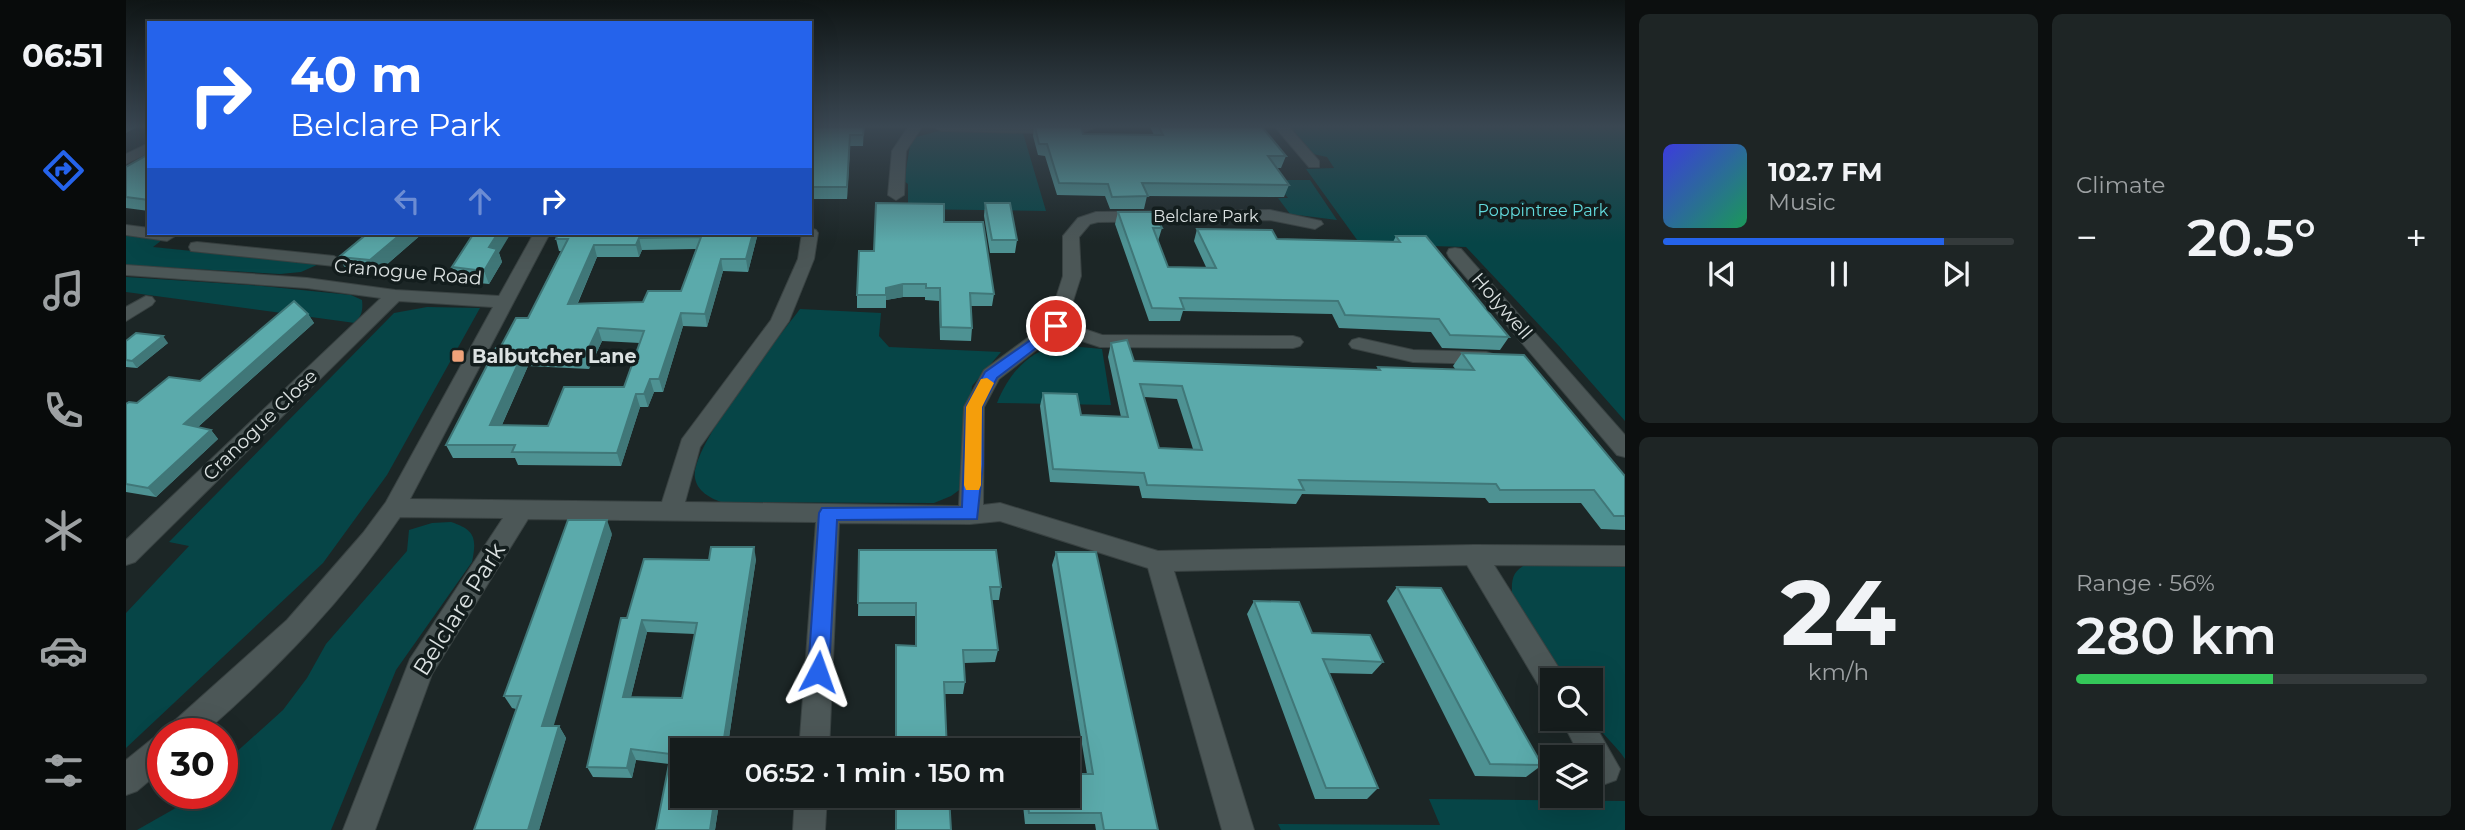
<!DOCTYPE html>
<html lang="en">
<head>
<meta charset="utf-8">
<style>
	body { margin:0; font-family:Montserrat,sans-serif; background:#1e2525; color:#f1f3f6; height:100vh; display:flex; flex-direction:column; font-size:26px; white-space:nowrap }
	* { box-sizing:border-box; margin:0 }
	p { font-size:23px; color:#9da1a3 }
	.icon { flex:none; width:38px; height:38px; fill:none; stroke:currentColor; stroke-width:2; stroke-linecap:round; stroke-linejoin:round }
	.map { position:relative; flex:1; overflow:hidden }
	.drawer { display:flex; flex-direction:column; gap:14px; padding:14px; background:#0c0f0f; width:840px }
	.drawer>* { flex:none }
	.guide { position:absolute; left:21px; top:21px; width:665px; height:214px; border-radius:0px; box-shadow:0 7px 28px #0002,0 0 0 2px #343a3b; background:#2563eb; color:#fff; overflow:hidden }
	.controls { position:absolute; left:1414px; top:668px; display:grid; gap:14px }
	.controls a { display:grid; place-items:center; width:63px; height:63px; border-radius:0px; background:#151c1c; box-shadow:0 7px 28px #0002,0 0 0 2px #343a3b; font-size:35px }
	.speed { position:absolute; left:21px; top:718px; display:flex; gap:14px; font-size:35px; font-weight:700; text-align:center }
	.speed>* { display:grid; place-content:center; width:91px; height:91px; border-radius:50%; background:#151c1c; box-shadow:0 7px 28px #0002,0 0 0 2px #343a3b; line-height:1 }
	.speed .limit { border:10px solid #d22; background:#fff; color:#111 }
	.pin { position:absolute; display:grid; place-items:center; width:60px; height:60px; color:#fff; margin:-30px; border:4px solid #fff; border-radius:50%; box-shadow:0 2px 7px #0007 }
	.me { position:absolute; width:77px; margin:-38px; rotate:4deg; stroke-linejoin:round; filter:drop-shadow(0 0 5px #0008) }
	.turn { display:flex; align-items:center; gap:24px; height:147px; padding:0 28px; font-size:32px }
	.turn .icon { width:91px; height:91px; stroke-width:2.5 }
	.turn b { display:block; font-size:49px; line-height:60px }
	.lanes { display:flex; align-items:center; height:66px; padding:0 28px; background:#0003; justify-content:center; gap:35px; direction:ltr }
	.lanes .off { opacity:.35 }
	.big { font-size:52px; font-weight:600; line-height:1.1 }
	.drawer .tile { flex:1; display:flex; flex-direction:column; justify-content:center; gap:10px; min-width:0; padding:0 24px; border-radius:10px; background:#1e2525 }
	.drawer .dial { align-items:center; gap:0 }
	.dial b { font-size:91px; line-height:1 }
	.song { display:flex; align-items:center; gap:21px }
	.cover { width:84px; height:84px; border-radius:10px; background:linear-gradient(135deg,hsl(240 70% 55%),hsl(150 70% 35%)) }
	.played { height:7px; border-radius:4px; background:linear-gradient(90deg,#2563eb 80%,#343a3b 80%) }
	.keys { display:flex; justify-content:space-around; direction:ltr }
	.heat { display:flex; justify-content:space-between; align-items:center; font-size:38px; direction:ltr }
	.charge { height:10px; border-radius:5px; background:linear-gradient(90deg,#34c759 56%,#343a3b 0) }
	.drawer .tiles { flex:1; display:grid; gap:14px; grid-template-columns:repeat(2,1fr) }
	.trip { position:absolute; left:544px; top:738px; width:410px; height:70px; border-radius:0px; background:#151c1c; box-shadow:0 7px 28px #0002,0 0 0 2px #343a3b; font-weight:600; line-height:70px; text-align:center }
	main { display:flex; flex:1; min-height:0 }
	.tab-bar { display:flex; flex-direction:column; width:126px; justify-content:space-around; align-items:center; background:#080b0b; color:#9da1a3 }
	.tab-bar .icon { width:49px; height:49px }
	.tab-bar .on { color:#2563eb }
	.tab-bar b { font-size:32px; color:#f1f3f6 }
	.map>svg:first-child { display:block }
	.green { fill:#064547 }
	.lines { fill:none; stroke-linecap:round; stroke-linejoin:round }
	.minor-casing { stroke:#394242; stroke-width:2 }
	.minor { fill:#4c5757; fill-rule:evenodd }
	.wall { fill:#4e9293; fill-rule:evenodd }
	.shaded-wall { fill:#407778 }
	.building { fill:#5baaab; stroke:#407778; stroke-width:2; fill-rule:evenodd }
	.route { fill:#2563eb; stroke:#184099; stroke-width:2 }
	.slow { fill:#f59e0b }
	.poi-dot { fill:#f0a27a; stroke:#131d1d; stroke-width:2.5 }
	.labels { text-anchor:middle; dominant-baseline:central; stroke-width:7; stroke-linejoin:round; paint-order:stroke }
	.far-park-label { font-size:16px; fill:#62dadd; stroke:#131d1d }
	.far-street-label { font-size:16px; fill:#dce2e2; stroke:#131d1d }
	.street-label { font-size:19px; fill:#dce2e2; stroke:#131d1d }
	.poi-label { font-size:19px; font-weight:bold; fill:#dce2e2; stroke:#131d1d; text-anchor:start }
	.near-street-label { font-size:23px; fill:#dce2e2; stroke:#131d1d }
</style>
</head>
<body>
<main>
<nav class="tab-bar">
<b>06:51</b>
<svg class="icon on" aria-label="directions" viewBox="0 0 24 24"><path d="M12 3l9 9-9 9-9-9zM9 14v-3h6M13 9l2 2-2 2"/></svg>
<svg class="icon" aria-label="music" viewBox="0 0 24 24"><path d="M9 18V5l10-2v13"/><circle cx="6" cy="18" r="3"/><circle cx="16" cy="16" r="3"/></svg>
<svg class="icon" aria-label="phone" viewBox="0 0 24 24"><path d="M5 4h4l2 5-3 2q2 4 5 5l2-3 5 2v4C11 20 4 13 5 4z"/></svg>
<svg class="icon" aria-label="climate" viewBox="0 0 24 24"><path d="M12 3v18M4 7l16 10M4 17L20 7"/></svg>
<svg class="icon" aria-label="car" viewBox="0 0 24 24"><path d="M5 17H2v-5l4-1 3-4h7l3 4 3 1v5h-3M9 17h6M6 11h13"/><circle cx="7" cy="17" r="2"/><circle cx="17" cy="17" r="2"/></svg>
<svg class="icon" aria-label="filters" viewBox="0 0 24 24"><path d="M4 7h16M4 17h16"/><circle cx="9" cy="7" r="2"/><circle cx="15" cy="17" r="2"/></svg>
</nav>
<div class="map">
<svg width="1499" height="830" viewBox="0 0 1499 830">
	<rect width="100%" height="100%" fill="#1c2626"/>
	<g class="green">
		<path d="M1165,127H1499V421L1433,346L1340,247L1234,244L1180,169L1208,168L1201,157L1187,154Z"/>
		<path d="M813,131L897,133L920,211L782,209V184L778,181L784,146L790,137Z"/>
		<path d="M1153,180H1184L1211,220L1164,214L1152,198H1162L1154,188Z"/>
		<path d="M0,235L36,240L27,247L193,264L175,272L154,274L0,265Z"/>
		<path d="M0,277L136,286L225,295L236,300C237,310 236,315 229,323L0,292Z"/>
		<path d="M301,307L354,308L261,475L197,563L0,748V613L63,546L43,542L268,313Z"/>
		<path d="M674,309L755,313L753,336L763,347L875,352L846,386L836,488L825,496L808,503L595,502C584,498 571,491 569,478C563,448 653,337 674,309Z"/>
		<path d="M933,345L976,349L985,405L871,403C882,375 902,351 933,345Z"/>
		<path d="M325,522C349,530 351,538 346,562L270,670L205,830H11L48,809L66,793H96V765L157,710L181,678L200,644L281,551L283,530L306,523Z"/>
		<path d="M1406,561L1499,565V759C1491,746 1467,726 1465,715C1463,705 1465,691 1465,681H1442L1386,594C1385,574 1389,570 1406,561Z"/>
		<path d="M1303,799L1499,801V830H1155L1152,824L1314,825Z"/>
	</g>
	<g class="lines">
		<defs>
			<g id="minor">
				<path d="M782,127H796L780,151L778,195L770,200L762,195L766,151Z"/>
				<path d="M808,127H970L954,134L815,131Z"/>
				<path d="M1149,127H1163L1193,161V167H1183Z"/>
				<path d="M23,143V153L0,164V154Z"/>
				<path d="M1144,210L1195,221L1197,224L1189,229L1144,220L972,222L964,224L953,237L955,276L940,323L976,335L1167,336L1174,338L1177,342L1174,346L1167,348L974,347L932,333L873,379L858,407L857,505L874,503L1032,551L1348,545L1499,546V566L1368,565L1436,673L1440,681H1426V695L1416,691L1341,565L1048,571L1128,830H1096L1022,568L874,521L844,524L713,523L703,751H673L690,522L402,519L306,674L249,830H217L284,659L377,518L274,517C219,599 152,668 78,733H41L46,723L161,620L237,533L260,502L367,307L273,301L9,562L0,565V540L255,298L181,288L0,275V265L181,278L269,290L373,296L408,233H424L284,499L536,502L556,439L645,320L672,259L676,233H684V228L690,230L692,233L688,259L663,321L574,447L559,502L833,506L838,407L858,370L922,323L937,276V236L952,218L970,212Z"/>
				<path d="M0,225L23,228V233H47L49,236L41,241L0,235Z"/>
				<path d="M71,242L208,256L216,261L208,266L65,251L63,247L65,243Z"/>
				<path d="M1329,248L1335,249L1499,435V457L1491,455L1323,257L1321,253L1323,249Z"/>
				<path d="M20,296L26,297L29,301L26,305L0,321V307Z"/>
				<path d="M1233,338L1287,350L1360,352L1367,354L1370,358L1367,362L1360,364L1287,362L1226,348L1223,344L1226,340Z"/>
				<path d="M1465,718L1494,769L1490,780L1479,784C1465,778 1465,773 1465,758H1455L1435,719Z"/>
				<path d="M37,734V769L11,791L0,795V760L26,739Z"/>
				<path d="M669,796H701L699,830H667Z"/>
			</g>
		</defs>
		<use href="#minor" class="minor-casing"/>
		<use href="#minor" class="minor"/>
	</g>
	<g class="wall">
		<path d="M684,127H738L737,146H724L721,199H685L684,202Z"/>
		<path d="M908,127H955L957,134L1028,135L1024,127H1136L1160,156L1155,168H1151L1163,185L1158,197L1021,196L1018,209H984L979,196L931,195L919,156L912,155L907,136Z"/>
		<path d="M23,154V211L0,208V167Z"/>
		<path d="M859,203L891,240L889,253H864L858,216Z"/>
		<path d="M992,212L1036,228L1032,241L1042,267H1080L1068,241L1071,229L1151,239L1267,242L1270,236L1383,337L1374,350L1316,348L1305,332L1213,328L1206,314L1057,311L1054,321H1023L989,224Z"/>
		<path d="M818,222L868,294L866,306H845L846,328L845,341L814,340L813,301L799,300V297H777L760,300V308H731V295L748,251Z"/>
		<path d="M147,233H180L176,236Z"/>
		<path d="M242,233H297L251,273L220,270L213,257Z"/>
		<path d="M632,233L622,272L597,271L581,327L557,326L537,392H528L522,407H514L495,466L392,465L389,458H327L320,445L374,348L402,318L435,251H433L430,239ZM570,249L555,291L517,302L452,303L471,257H513L516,250ZM476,341L514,343L498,387L422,426L376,425L402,366L463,369Z"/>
		<path d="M373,253L376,262L363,284L331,281L326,267Z"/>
		<path d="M182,314L188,323L72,427L85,430L92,439L30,497L0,492V404L11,403L74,381Z"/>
		<path d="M0,341L42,343L11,368L0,367Z"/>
		<path d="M985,343L1008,361L1251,370L1252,367L1330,370L1327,366L1336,353L1499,476V530L1475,529L1455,503H1363L1359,498L1176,494L1170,504L1016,498L1013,486L924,482L914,406L917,393L955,415L995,417L982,357ZM1018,397L1051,399L1067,449L1033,448Z"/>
		<path d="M486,534L427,726H433L440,738L413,830H348L390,709L386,708L378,696Z"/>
		<path d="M733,550L875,587L873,600H866L872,650L869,662L838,663L839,682L837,694H819L789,646L790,616H732Z"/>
		<path d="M930,552L1032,830H970L969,824H899L896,796H942L961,774L926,565Z"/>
		<path d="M630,559L589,830H530L543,764L510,760L506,778L467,777L461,767L501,618L583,560ZM521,632L569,634L556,698L505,697Z"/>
		<path d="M1271,587L1416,765L1400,777L1349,776L1261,601Z"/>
		<path d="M1128,601L1186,633L1257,662L1246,674L1202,673L1252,788L1241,799H1189L1121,614Z"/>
	</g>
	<g class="shaded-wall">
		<path d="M0,127H11L0,133Z"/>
		<path d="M724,135V146L721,199V187Z"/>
		<path d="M276,233H297L251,273L244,260Z"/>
		<path d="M372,233H385L373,253L376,262L363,284L358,271L363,247Z"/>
		<path d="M627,233H632L622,272L620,259Z"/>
		<path d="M513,238L516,250L513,257L510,245Z"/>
		<path d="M468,245L471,257L446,316L442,304Z"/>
		<path d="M595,259L597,271L581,327L579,314Z"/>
		<path d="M777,284V297L760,300V288Z"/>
		<path d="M555,313L557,326L537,392L533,379Z"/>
		<path d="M182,314L188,323L65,433L58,424Z"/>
		<path d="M472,328L476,341L463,369L459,356Z"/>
		<path d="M37,336L42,343L11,368L6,361Z"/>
		<path d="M397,353L402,366L370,438L364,425Z"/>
		<path d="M524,379L528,392L522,407L518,394Z"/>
		<path d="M510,394L514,407L495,466L491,453Z"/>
		<path d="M85,430L92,439L30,497L22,488Z"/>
		<path d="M481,520L486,534L424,738L416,726Z"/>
		<path d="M628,547L630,559L601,751H596Z"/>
		<path d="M516,620L521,632L502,709L497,697Z"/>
		<path d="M433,726L440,738L413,830H402Z"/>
		<path d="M505,749L510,760L506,778L501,768Z"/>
		<path d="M589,796H594L589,830H584Z"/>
	</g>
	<g class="building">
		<path d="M684,127H738L737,135H724L721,187H684Z"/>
		<path d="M909,127H955L957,134L1037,135L1033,127H1136L1160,156H1142L1163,185L1016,183L1022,196L986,197L982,184L933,183L921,144H913Z"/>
		<path d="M23,154V200L0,197V167Z"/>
		<path d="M750,203L818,204V222H857L868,294L844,293L846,328L815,327L814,288H800V284H777L760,288V295H731L733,251H748Z"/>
		<path d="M859,203H884L891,240H866Z"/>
		<path d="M992,212H1028L1036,228H1027L1042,267L1090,268L1071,229L1146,230L1151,239L1274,242L1270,236H1300L1383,337L1324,335L1313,319L1219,315L1212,301L1054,298L1058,309L1026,308Z"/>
		<path d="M242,233H276L244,260L213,257Z"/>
		<path d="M348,233H372L363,247L371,249L358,271L326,267Z"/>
		<path d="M432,233H627L620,259H595L579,314L555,313L533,379H524L518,394H510L491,453L386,452L389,445H320L370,348H374L390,318H402L442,239H430ZM575,237L555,291H522L517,302L442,304L468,245H510L513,238ZM472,328L518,331L498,387H438L422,426L364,425L397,353L459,356Z"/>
		<path d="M168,301L182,314L58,424L85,430L22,488L0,484V404L3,402L11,403L43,377L74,381Z"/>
		<path d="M10,333L37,336L6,361L0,360V341Z"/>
		<path d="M1001,340L1008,361L1254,370L1252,367L1348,370L1336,353L1398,355L1499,476V516H1488L1468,490H1374L1370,484L1173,480L1178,490L1021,485L1018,473L927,469L917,393L951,394L955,415L1002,417L985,343ZM1014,384L1056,386L1076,450L1033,448Z"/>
		<path d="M442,520H481L416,726H433L402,830H348L395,696H378Z"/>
		<path d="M585,547H628L596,751H556V796H589L584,830H530L545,754L505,749L501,768L461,767L495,618H501L518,559L583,560ZM516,620L571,623L556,698L497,697Z"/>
		<path d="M733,550H870L875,587H864L872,650H837L839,682H818L821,751H770V645L790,646V603H732Z"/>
		<path d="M930,552H970L1032,830H978L975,813H903L901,796H942V774H967Z"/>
		<path d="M1271,587L1315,588L1416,765L1364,764Z"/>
		<path d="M1128,601L1173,602L1186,633L1244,635L1257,662L1197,659L1252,788H1200Z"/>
		<path d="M770,796H823L825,830H770Z"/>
	</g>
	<linearGradient id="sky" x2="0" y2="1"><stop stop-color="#0f1515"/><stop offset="0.52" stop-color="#3a4752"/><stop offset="1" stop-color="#3a4752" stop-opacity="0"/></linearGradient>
	<rect width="1499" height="243" fill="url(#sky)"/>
	<path class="route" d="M930,322L937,326L935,329L871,378L856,407L857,464L851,519L711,520L703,672L700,679L692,681L685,679L682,672L693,513L696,508L836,507L840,407L859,372Z"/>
	<path class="slow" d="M861,378L868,383L856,407L855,485L853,490H840L838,485L840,407L855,379Z"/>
	<rect class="poi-dot" x="325" y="349" width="14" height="14" rx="3.5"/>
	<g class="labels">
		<g class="far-park-label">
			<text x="1417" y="210">Poppintree Park</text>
		</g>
		<g class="far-street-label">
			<text x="1080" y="216">Belclare Park</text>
		</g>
		<g class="street-label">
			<text transform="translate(282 272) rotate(5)">Cranogue Road</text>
			<text transform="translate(1376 306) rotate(49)">Holywell</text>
			<text transform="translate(134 425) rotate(-44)">Cranogue Close</text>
		</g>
		<g class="poi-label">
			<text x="346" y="356">Balbutcher Lane</text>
		</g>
		<g class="near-street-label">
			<text transform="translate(333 609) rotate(-58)">Belclare Park</text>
		</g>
	</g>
</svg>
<div class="controls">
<a><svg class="icon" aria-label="search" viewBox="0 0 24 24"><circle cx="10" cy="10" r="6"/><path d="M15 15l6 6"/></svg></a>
<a><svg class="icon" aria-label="layers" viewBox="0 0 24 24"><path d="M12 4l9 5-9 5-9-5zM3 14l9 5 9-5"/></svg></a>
</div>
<div class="speed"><div class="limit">30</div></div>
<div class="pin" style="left:930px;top:326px;background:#d93025"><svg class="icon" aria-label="arrive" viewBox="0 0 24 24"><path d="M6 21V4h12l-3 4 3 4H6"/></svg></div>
<svg class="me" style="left:692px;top:672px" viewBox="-20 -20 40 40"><path d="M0-17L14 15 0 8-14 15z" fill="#2563eb" stroke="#fff" stroke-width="4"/></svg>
<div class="trip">06:52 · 1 min · 150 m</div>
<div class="guide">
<div class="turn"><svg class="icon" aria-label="right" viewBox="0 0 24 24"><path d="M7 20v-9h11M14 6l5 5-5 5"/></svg><div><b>40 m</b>Belclare Park</div></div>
<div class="lanes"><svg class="icon off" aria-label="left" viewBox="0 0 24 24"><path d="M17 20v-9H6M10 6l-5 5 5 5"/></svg><svg class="icon off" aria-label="ahead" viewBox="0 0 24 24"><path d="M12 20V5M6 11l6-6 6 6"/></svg><svg class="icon" aria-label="right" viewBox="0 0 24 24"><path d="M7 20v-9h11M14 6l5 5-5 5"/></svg></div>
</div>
</div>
<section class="drawer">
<div class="tiles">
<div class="tile">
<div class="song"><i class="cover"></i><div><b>102.7 FM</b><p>Music</p></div></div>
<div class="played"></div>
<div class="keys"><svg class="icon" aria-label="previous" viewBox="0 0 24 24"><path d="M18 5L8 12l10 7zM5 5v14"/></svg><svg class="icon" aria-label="pause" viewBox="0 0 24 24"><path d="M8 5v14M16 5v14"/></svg><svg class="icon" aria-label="next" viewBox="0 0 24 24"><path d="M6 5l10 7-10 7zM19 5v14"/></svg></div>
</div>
<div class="tile"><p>Climate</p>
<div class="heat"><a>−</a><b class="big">20.5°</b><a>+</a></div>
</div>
<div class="tile dial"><b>24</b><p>km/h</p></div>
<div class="tile"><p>Range · 56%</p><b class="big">280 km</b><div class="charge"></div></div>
</div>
</section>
</main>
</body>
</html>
